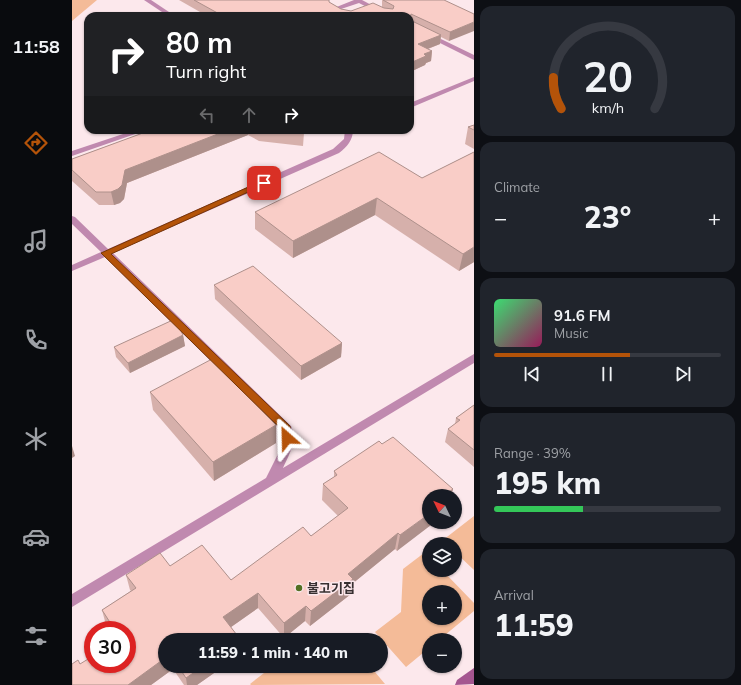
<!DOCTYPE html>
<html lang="en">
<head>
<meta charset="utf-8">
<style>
	body { margin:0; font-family:Mulish,"Noto Sans KR",sans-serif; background:#20242c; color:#f1f3f6; height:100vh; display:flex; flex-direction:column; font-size:15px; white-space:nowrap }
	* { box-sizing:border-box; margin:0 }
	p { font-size:13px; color:#9ea1a6 }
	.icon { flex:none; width:22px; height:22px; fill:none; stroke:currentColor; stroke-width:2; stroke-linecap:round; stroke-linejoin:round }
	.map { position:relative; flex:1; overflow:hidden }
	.sheet { display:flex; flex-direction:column; gap:6px; padding:6px; background:#0d0f14; width:267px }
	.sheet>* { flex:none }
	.top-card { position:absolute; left:12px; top:12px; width:330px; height:122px; border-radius:12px; box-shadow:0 1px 3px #0004; background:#202124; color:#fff; overflow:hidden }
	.needle { width:26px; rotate:313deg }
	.tools { position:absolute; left:350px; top:489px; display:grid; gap:8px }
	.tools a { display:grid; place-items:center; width:40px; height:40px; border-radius:50%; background:#171b24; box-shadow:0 1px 3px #0004; font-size:20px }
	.speed { position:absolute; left:12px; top:621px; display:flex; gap:8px; font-size:20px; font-weight:700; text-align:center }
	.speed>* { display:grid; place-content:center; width:52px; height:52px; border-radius:50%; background:#171b24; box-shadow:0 1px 3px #0004; line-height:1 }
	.speed .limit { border:6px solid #d22; background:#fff; color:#111 }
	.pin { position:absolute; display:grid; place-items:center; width:34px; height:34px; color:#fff; margin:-17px; border-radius:8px; box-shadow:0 2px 6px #0006 }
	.me { position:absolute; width:44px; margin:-22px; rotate:335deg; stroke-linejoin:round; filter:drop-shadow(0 0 3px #0008) }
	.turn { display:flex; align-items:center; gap:14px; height:84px; padding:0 16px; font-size:18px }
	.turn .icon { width:52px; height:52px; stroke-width:2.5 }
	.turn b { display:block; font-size:28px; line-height:34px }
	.lanes { display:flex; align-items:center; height:38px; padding:0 16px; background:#0003; justify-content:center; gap:20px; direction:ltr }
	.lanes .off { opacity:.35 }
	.big { font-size:30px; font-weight:800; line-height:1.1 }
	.sheet .widget { flex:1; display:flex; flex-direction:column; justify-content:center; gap:6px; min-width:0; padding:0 14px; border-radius:12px; background:#20242c }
	.sheet .dial { align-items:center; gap:0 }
	.dial svg { height:104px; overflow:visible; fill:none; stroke:#363941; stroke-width:7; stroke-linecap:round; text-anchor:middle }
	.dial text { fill:#f1f3f6; stroke:none }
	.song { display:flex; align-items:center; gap:12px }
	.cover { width:48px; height:48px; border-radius:6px; background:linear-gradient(135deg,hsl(140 70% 55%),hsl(330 70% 35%)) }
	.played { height:4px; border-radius:2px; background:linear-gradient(90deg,#b45309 60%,#363941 60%) }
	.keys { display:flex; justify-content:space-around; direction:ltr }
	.heat { display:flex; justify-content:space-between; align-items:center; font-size:22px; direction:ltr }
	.charge { height:6px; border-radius:3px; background:linear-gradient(90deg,#34c759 39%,#363941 0) }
	.trip { position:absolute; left:86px; top:633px; width:230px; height:40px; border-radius:20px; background:#171b24; box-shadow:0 1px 3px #0004; font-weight:800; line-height:40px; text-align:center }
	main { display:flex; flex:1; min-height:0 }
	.tab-bar { display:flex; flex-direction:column; width:72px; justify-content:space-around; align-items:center; background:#090b0e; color:#9ea1a6 }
	.tab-bar .icon { width:28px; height:28px }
	.tab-bar .on { color:#b45309 }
	.tab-bar b { font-size:18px; color:#f1f3f6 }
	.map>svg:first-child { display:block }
	.green { fill:#f4bb98; fill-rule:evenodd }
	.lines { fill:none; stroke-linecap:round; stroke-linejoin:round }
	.street { fill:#c089af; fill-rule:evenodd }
	.secondary { fill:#a55690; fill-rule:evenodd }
	.wall { fill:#d6b0ab }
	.shaded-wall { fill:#ae908b }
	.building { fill:#f9cdc7; stroke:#ae908b }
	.route { fill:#b45309; stroke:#753606 }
	.poi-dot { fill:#527024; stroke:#fce8ec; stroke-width:1.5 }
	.labels { text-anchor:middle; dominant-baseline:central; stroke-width:3; stroke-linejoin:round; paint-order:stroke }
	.near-poi-label { font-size:13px; font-weight:bold; fill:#373031; stroke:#fce8ec; text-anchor:start }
</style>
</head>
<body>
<main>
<nav class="tab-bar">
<b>11:58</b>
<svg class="icon on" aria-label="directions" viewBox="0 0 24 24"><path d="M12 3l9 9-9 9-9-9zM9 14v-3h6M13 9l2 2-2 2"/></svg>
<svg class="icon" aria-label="music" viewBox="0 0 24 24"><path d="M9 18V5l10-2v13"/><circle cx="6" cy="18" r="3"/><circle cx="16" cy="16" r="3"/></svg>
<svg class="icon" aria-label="phone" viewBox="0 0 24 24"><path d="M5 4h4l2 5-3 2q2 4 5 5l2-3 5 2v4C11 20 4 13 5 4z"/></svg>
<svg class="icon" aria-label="climate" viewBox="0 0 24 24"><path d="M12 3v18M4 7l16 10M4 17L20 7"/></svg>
<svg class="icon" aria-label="car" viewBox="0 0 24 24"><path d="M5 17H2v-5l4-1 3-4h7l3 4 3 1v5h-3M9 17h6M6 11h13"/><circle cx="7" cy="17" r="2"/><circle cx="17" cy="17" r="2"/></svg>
<svg class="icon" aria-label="filters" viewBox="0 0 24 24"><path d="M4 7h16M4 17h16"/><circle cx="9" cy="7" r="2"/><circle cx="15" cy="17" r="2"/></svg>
</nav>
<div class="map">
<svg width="402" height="685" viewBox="0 0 402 685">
	<rect width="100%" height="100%" fill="#fce8ec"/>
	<g class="green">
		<path d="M0,0H25L0,21Z"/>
		<path d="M402,516V570L383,552V544H375L371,540Z"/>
		<path d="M352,553L357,557V570H370L402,603V611L367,640H357V648L334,667L303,632L329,612L331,569ZM357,592H383V618H357Z"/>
		<path d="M201,666H235L256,669L259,666H298L313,684L179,685L178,684Z"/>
	</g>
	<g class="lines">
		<g class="street">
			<path d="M72,0H79L103,16H96Z"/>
			<path d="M282,0H290L320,16H312L287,3L260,12L257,10Z"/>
			<path d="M338,24L402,55V60L338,28Z"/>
			<path d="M402,77V81L338,108V103Z"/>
			<path d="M59,130H67L69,132L0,156V151L60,131Z"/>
			<path d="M273,130H281C281,140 275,147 267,153L41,253L219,426C226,440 217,455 211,468L402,354V363L0,607V594L194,478L209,448V430L33,257L0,271V265L29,252L0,224V216L3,217L36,249L261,149L272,139Z"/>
		</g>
		<path class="secondary" d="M402,668V684L383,685L385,680Z"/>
	</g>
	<g class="wall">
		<path d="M107,0H257V2L269,9L279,11L310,7V0L402,14L377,41L369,37L368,44L356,49L360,51L359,61L354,63L353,65L338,72V16H135Z"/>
		<path d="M402,125V149L393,144L396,127Z"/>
		<path d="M79,130H227L232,133L231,146L187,141L176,135L55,183L52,199L48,203L42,205H27L0,181V159Z"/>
		<path d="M402,152V262L387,271L303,215L221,258L183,229V212L350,178Z"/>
		<path d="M142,285L270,343L269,357L229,380L143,299Z"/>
		<path d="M111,335L113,346L58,373L44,357L42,347Z"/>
		<path d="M78,392L204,425V443L142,481L81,410Z"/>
		<path d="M402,405V467L373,442L376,429L383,424L384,418Z"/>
		<path d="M310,444L381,489L379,496H357L325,551L323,549L280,584L279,594L238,626L233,621L212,638L186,608L159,627L168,640H93V666H152L125,685H112L101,669L79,685H0L8,664H55V630H37L34,625L30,610L59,591L58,590L54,575L98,566L159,580L239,536L266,516L250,500L251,484L262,477V471Z"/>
	</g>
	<g class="shaded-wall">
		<path d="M402,22V31L377,41L378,32Z"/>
		<path d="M369,35L368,44L345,53L346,44Z"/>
		<path d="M360,51L359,61L354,63L353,65L338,72V63L352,54Z"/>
		<path d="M156,130H176V135L55,183L52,199L48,203L42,205L39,192L53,170Z"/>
		<path d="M305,198L303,215L221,258V241Z"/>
		<path d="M402,247V262L387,271L391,254Z"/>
		<path d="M111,335L113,346L58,373L56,363Z"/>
		<path d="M270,343L269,357L229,380V366Z"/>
		<path d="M204,425V443L142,481L141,462Z"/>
		<path d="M0,446L3,456L0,458Z"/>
		<path d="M381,489L379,496H371Z"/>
		<path d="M357,514V522H363L325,551L328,535Z"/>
		<path d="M326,533L323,549L280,584L279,594L238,626L239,611L276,574Z"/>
		<path d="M186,593V608L152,632L151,617Z"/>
		<path d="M234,606L233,621L212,638V623Z"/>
		<path d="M93,658V666H100L101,669L79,685H56Z"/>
		<path d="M131,666H152L125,685H115L114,678Z"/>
	</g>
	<g class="building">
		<path d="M122,0H257V2L269,9L279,11L301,3L312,8L321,9L322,6L311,0H372L402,14V22L378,32L339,14L338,20L369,35L346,44L360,51L352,54L354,56L338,63V16H151Z"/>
		<path d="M402,125V130L396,127Z"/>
		<path d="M79,130H156L53,170L50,185L46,189L39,192H24L0,170V159Z"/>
		<path d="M206,130H227L232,133Z"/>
		<path d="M307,152L350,178L402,152V247L391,254L305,198L221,241L183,212Z"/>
		<path d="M181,266L270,343L229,366L142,285Z"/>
		<path d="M103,319L111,335L56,363L42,347Z"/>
		<path d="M140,359L204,425L141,462L78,392Z"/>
		<path d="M402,405V450L376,429L388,420L384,418Z"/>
		<path d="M321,437L381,489L371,496H357V514L328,535L326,533L276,574L281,579L239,611L234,606L212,623L186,593L151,617L168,639L167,640H93V658L56,685H0V664L6,660L8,664L21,656V664H55V630H43L30,610L64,588L54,575L88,553L98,566L130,545L159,580L231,527L239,536L276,508L251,484L265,475L262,471L307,441L310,444Z"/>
		<path d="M106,666H131L114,678Z"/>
	</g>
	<path class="route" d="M192,180L194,181V184L39,254L218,426L220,438L215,442L210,438V430L29,253Z"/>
	<circle class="poi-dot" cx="227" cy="588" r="4"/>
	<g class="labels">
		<g class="near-poi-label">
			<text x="235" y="588">불고기집</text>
		</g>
	</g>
</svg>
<div class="tools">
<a><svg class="needle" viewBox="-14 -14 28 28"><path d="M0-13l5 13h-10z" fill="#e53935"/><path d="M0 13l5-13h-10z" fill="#9ea1a6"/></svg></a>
<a><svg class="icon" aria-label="layers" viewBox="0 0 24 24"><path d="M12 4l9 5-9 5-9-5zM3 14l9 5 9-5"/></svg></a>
<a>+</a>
<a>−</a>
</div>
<div class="speed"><div class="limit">30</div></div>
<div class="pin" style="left:192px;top:183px;background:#d93025"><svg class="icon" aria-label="arrive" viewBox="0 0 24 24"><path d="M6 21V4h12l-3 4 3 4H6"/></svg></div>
<svg class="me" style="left:215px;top:438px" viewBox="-20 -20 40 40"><path d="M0-17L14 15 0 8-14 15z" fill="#b45309" stroke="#fff" stroke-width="4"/></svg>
<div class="trip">11:59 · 1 min · 140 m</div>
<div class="top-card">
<div class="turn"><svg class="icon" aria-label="right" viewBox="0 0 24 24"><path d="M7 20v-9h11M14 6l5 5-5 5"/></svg><div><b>80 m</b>Turn right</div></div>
<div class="lanes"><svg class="icon off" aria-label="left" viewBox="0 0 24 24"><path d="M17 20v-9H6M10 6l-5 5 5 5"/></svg><svg class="icon off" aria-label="ahead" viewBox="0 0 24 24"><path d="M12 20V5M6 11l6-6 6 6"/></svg><svg class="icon" aria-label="right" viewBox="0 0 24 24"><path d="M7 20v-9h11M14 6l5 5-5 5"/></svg></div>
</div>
</div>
<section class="sheet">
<div class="widget dial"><svg viewBox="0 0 100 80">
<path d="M14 69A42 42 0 1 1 86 69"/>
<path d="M14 69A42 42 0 0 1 8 45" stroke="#b45309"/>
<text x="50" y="56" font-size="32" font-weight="700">20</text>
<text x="50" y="72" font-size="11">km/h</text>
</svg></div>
<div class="widget"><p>Climate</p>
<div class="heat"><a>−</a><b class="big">23°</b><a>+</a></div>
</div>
<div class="widget">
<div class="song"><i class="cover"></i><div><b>91.6 FM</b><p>Music</p></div></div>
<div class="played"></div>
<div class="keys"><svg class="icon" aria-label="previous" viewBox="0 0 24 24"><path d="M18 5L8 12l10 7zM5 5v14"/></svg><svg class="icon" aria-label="pause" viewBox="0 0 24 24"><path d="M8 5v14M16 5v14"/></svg><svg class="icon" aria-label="next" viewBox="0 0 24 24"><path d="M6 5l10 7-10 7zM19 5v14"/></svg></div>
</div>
<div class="widget"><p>Range · 39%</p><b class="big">195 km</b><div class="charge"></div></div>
<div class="widget"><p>Arrival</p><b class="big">11:59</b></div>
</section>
</main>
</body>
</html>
